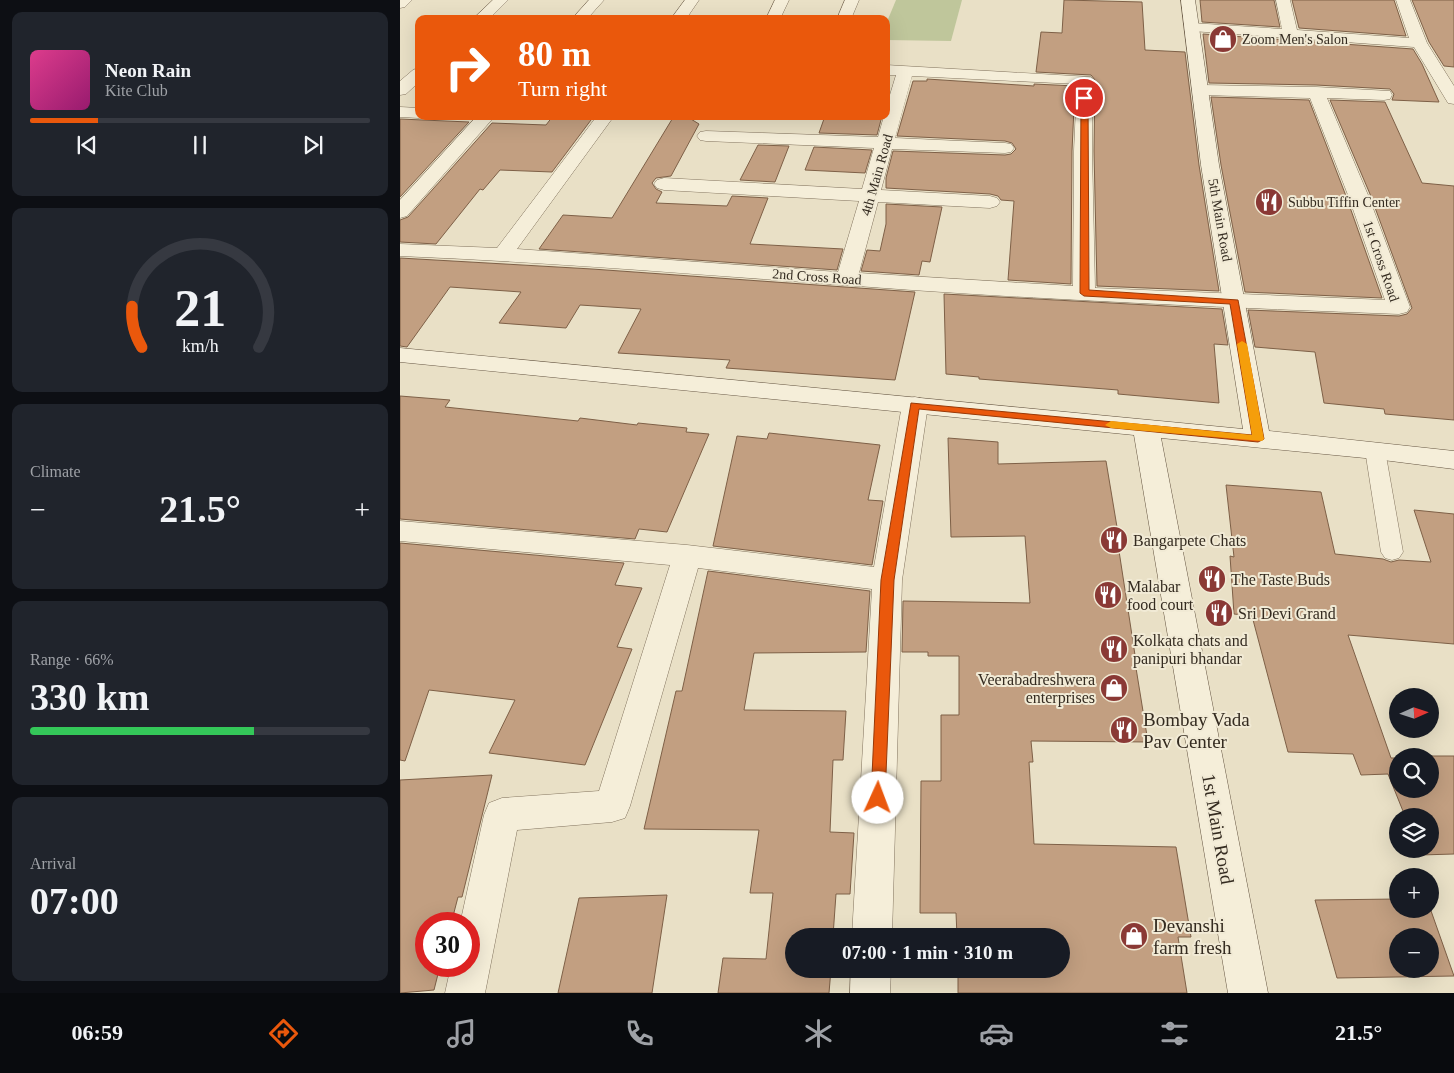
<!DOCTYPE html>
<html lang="en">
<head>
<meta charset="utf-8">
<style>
	body { margin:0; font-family:"Times New Roman",serif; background:#20242c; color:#f1f3f6; height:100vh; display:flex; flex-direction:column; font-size:19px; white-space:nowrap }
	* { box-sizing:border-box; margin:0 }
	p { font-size:16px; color:#9ea1a6 }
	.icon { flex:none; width:28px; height:28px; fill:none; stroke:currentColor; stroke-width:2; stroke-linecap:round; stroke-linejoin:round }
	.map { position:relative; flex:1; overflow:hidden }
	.drawer { display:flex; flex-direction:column; gap:12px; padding:12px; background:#0d0f14; width:400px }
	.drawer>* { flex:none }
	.hud { position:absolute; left:15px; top:15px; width:475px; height:105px; border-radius:10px; box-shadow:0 5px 20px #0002; background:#ea580c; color:#fff; overflow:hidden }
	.needle { width:32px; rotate:87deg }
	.buttons { position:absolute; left:989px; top:688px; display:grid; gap:10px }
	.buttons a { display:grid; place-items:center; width:50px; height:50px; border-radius:50%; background:#171b24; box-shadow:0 5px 20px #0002; font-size:25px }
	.speed { position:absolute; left:15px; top:912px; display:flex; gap:10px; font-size:25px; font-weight:700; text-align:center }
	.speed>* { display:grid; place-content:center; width:65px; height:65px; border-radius:50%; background:#171b24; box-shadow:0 5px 20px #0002; line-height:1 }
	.speed .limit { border:8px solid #d22; background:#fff; color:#111 }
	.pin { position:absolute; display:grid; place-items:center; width:42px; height:42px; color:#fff; margin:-21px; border:2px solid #fff; border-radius:50%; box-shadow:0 1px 5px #0007 }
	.me { position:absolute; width:55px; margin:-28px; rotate:2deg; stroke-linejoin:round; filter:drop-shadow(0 0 4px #0008) }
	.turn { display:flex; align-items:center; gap:18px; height:105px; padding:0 20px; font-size:22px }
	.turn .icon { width:65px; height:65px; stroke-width:2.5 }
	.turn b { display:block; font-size:35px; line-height:42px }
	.big { font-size:38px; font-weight:700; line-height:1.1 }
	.drawer .card { flex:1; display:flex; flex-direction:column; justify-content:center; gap:8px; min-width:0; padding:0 18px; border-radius:10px; background:#20242c }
	.drawer .dial { align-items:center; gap:0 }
	.dial svg { height:130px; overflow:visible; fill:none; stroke:#363941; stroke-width:7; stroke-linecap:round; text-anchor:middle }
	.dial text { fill:#f1f3f6; stroke:none }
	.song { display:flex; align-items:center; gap:15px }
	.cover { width:60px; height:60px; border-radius:8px; background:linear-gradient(135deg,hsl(330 70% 55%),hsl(320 70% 35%)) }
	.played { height:5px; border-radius:2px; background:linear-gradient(90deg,#ea580c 20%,#363941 20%) }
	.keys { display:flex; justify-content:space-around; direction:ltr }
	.heat { display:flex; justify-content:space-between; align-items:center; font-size:28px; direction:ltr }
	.charge { height:8px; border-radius:4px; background:linear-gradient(90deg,#34c759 66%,#363941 0) }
	.trip { position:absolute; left:385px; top:928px; width:285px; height:50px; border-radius:25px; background:#171b24; box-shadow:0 5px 20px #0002; font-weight:700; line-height:50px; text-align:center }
	.dock { display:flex; height:80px; justify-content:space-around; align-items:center; background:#090b0e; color:#9ea1a6 }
	.dock .icon { width:35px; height:35px }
	.dock .on { color:#ea580c }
	.dock b { font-size:22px; color:#f1f3f6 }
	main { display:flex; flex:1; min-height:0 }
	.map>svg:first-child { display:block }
	.green { fill:#bfc69b }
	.building { fill:#c29f81; stroke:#7e6047; fill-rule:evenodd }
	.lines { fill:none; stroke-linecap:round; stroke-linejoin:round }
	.lane-casing { stroke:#82735e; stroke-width:1 }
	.street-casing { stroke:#82735e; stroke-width:1 }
	.secondary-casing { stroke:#645441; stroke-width:1 }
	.lane { fill:#f5eed9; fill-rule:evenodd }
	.street { fill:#f5eed9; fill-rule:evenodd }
	.secondary { fill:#f5eed9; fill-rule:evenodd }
	.route { fill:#ea580c; stroke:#983908 }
	.slow { fill:#f59e0b }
	.labels { text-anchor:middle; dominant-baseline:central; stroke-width:4; stroke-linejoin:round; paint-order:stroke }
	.far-poi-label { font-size:14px; fill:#342b20; stroke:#f1ead5; text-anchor:start }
	.far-street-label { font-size:14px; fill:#342b20; stroke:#f1ead5 }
	.poi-label { font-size:16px; fill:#342b20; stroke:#f1ead5; text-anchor:start }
	.near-poi-label { font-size:19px; fill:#342b20; stroke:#f1ead5; text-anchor:start }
	.near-street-label { font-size:19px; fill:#342b20; stroke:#f1ead5 }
</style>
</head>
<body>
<main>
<section class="drawer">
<div class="card">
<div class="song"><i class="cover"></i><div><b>Neon Rain</b><p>Kite Club</p></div></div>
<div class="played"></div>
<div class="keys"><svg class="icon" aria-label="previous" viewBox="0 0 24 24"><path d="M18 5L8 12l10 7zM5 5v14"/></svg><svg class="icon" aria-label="pause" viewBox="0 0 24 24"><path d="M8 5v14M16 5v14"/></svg><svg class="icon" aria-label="next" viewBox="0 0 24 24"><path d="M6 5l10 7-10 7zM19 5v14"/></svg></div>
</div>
<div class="card dial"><svg viewBox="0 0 100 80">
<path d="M14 69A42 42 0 1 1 86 69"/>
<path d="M14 69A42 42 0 0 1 8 44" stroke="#ea580c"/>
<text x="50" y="56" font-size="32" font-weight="700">21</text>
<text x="50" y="72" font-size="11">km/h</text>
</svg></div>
<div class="card"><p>Climate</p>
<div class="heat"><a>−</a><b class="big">21.5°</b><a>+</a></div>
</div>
<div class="card"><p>Range · 66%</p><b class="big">330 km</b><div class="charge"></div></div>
<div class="card"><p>Arrival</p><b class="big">07:00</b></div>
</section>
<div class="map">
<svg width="1054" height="993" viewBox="0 0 1054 993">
	<rect width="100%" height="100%" fill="#e9e0c6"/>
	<path class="green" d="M496,0H562L551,41L486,40V24Z"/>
	<g class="building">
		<path d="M664,0L742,2L745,50L785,52L799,165L819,291L697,286L694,151L695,80L691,75L636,72L641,32L662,33Z"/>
		<path d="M800,0H874L880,27L802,22Z"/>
		<path d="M892,0H994L1006,36L899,28Z"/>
		<path d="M1012,0H1054V67L1044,66L1029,42Z"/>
		<path d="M803,34L1013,49L1022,64L1039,102L992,100L994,94L990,89L916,85L809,83Z"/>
		<path d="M527,79L634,86V84L675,86L672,151L671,284L608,280L614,201L601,200L598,196L590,194L486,188V178L493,151L605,155L611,154L616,149L612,143L605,141L497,136L513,81H527Z"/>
		<path d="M811,97L909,100L946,196L982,298L845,292L821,165Z"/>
		<path d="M930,100L985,102L1022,183L1054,186V420L985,414L984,409L924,403L915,352L855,347L848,310L999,316L1007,314L1012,308L970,194Z"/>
		<path d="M153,116H194L152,172L100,170L83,190L80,189L36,244L0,242V220L8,217L92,123L146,125Z"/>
		<path d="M274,116H286L299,124L271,176L256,178L252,183L256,189L262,192L256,203L327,206L332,196L368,198L350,244L443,249L437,270L139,249L163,215L212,218Z"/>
		<path d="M425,116H482L477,135L419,133Z"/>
		<path d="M0,119L69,122L0,197Z"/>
		<path d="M358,145L389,146L375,182L340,180Z"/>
		<path d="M414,147L472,150L465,173L405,170Z"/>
		<path d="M486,204L542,207L530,262L522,261L519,275L461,271L467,250L480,251L486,224Z"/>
		<path d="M0,258L192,269L515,292L495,380L409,374L326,368L330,360L218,353L241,309L180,305L166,328L99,323L121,292L50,287L7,347L0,346Z"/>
		<path d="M544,294L822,309L828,345L814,344L819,403L718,394V390L579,379V377L546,374Z"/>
		<path d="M0,396L50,400L45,407L178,421L180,418L237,425L238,423L287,428L286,432L309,434L267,532L239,529L235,539L0,519Z"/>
		<path d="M369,433L480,445L468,500L483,501L472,565L313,546L337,436L367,439Z"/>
		<path d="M548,438L598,442V464L706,461L721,551H719L737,668H736L748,742L631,741L633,762H629L634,844L776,847L791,937H778L787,993H558V969H661V936H557L556,913H520L521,781H541V715H559V656H528V652H502L503,601L630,603L625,536L551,537Z"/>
		<path d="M826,485L921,492L935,554L983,559L991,562L999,560L1031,562L1014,510L1054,514V644L948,635L991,758H998V789H1030V756H1054V854L1020,855L1018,849H1030V816H1005L988,774L961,775L953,754L888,752L852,616L834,614L830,556L834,557Z"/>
		<path d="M0,543L224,563L215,585L242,588L217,647L232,649L185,765L89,753L115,700L29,690L5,761L0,760Z"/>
		<path d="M308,571L470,591L466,652L354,653L344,710L446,711L443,760H433L430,832L454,833L450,894H436L433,936H394V969H431L429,993H318L323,958L366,959L373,893H350L359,830L244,829L276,691H282Z"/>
		<path d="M92,775L62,897H58L51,924H26V966H40L34,990L0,993V780Z"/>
		<path d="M267,895L252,993H158L179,898Z"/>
		<path d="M998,899V909L1030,908L1054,976L937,978L915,900ZM998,936H1030V969H998Z"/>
	</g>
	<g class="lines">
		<defs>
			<path id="lane" d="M975,444L982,445L985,450L1003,552L999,558L992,560L985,558L981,552L965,450L968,445Z"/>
			<g id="street">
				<path d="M0,0H12L5,7L0,8Z"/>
				<path d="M93,0H108L89,19H73Z"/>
				<path d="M189,0H204L187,19H172Z"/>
				<path d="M285,0H299L286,19H271Z"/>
				<path d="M375,0H389L380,19H366Z"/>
				<path d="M445,0H459L451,19H437Z"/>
				<path d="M876,0H890L897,30L1009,38L996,0H1010L1027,43L1054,86V104L1048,103L1014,47L792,31L787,30L785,27L787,24L792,23L882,29Z"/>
				<path d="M486,65L691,77L693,80L692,151L695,288L985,300L948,195L910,98L801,95L795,94L793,90L795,86L801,85L916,87L990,91L992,95L990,99L984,100L927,98L968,195L1010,307L1007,312L999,314C837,308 674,301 512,290C341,278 171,263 0,256V244L97,248L197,116H214L117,249L438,272L459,201L264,190L257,188L254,184L257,180L264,178L462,189L474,148L306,141L300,140L297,136L300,132L306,131L478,137L484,116H486V108L496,75H486ZM512,76L677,84L674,151L673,286L459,273L478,202L590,208L597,206L600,202L597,198L590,196L481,190L492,149L605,153L611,152L614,148L611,144L605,143L495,138Z"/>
				<path d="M19,68V82L6,94L0,95V81L13,70Z"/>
				<path d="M0,107L19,108V116H25L19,118L0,117Z"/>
				<path d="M77,116H95L7,216L0,218V200Z"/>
				<path d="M515,397L524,399L528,405L502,580L492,936H452L472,589L298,568L230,806L225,818L212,822L117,830L85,993H45L51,966H69V924H60L84,815L89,803L102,798L199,791L270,565L0,541V521L287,545L474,567L502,405L506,399Z"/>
				<path d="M451,969H491L490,993H450Z"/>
			</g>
			<path id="secondary" d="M781,0H795L819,165L869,431L1054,451V469L975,459L761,438L868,993H828L734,435L0,362V348L843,429L801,165Z"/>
		</defs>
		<use href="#lane" class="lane-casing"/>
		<use href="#street" class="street-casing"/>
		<use href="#secondary" class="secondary-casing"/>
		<use href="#lane" class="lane"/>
		<use href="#street" class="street"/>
		<use href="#secondary" class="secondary"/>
	</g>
	<path class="route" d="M684,96L688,98L689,290L838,300L864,439L858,442L519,409L494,580L485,798L483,803L478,805L473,803L471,798L481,580L511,403L852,435L830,304L684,296L680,293L681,98Z"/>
	<path class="slow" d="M842,341L847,344L864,439L862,441L711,428L705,425L711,421L852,435L837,344Z"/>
	<defs>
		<symbol id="shop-disc" viewBox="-11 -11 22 22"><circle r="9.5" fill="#8a3935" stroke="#f1ead5"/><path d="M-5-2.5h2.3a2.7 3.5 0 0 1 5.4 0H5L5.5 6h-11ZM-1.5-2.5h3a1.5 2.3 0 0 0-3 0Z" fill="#fff"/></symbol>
		<symbol id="restaurant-disc" viewBox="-11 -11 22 22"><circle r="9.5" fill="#8a3935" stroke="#f1ead5"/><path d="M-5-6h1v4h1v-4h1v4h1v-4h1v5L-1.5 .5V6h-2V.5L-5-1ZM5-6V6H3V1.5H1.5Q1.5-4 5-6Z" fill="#fff"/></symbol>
	</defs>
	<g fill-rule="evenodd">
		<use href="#shop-disc" x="807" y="23" width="32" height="32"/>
		<use href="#restaurant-disc" x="853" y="186" width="32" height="32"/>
		<use href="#restaurant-disc" x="698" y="524" width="32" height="32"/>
		<use href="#restaurant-disc" x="796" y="563" width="32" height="32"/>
		<use href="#restaurant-disc" x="692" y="579" width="32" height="32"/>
		<use href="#restaurant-disc" x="803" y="597" width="32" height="32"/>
		<use href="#restaurant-disc" x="698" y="633" width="32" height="32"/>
		<use href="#shop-disc" x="698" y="672" width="32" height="32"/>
		<use href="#restaurant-disc" x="708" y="714" width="32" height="32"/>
		<use href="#shop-disc" x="718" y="920" width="32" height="32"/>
	</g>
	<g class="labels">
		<g class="far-poi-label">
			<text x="842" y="39">Zoom Men's Salon</text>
			<text x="888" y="202">Subbu Tiffin Center</text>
		</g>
		<g class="far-street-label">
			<text transform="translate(477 175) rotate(-74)">4th Main Road</text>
			<text transform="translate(820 220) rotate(80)">5th Main Road</text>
			<text transform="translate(981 261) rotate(71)">1st Cross Road</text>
			<text transform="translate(417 277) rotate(4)">2nd Cross Road</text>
		</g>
		<g class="poi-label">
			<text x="733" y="540">Bangarpete Chats</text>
			<text x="831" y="579">The Taste Buds</text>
			<text x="727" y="586">Malabar<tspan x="727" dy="18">food court</tspan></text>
			<text x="838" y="613">Sri Devi Grand</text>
			<text x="733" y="640">Kolkata chats and<tspan x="733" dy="18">panipuri bhandar</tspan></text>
			<text x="695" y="679" text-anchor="end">Veerabadreshwera<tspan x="695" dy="18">enterprises</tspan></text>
		</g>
		<g class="near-poi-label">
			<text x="743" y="719">Bombay Vada<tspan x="743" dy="22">Pav Center</tspan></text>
			<text x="753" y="925">Devanshi<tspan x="753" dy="22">farm fresh</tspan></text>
		</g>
		<g class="near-street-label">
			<text transform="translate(818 829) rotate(80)">1st Main Road</text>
		</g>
	</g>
</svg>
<div class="buttons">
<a><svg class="needle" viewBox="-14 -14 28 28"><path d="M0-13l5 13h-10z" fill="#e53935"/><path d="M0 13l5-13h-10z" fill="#9ea1a6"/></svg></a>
<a><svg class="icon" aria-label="search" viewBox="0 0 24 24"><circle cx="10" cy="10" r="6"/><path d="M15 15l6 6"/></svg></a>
<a><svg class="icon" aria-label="layers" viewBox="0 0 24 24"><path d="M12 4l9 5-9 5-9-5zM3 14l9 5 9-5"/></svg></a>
<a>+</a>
<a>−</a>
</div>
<div class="speed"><div class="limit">30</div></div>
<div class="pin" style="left:684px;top:98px;background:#d93025"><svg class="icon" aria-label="arrive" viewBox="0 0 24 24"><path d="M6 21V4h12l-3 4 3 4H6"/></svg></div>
<svg class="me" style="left:478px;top:798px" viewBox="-20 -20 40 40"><circle r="19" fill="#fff"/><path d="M0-13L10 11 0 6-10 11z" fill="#ea580c"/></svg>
<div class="trip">07:00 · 1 min · 310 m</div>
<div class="hud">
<div class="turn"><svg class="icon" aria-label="right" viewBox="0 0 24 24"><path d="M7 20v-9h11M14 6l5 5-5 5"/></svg><div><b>80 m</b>Turn right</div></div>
</div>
</div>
</main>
<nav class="dock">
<b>06:59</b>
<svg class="icon on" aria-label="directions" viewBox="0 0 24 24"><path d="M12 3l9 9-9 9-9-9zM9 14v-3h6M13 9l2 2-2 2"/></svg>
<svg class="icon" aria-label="music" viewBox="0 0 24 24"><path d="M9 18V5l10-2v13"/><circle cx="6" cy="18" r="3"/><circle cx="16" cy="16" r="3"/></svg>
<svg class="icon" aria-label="phone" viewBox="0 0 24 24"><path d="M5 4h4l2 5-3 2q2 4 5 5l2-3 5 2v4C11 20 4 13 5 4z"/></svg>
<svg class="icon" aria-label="climate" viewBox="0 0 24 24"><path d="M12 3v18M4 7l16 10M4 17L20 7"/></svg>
<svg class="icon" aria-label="car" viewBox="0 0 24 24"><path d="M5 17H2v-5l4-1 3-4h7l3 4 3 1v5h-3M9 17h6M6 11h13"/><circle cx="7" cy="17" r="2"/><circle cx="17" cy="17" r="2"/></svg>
<svg class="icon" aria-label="filters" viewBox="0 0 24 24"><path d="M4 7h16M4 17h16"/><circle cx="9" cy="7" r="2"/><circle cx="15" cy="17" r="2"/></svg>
<b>21.5°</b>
</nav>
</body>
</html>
